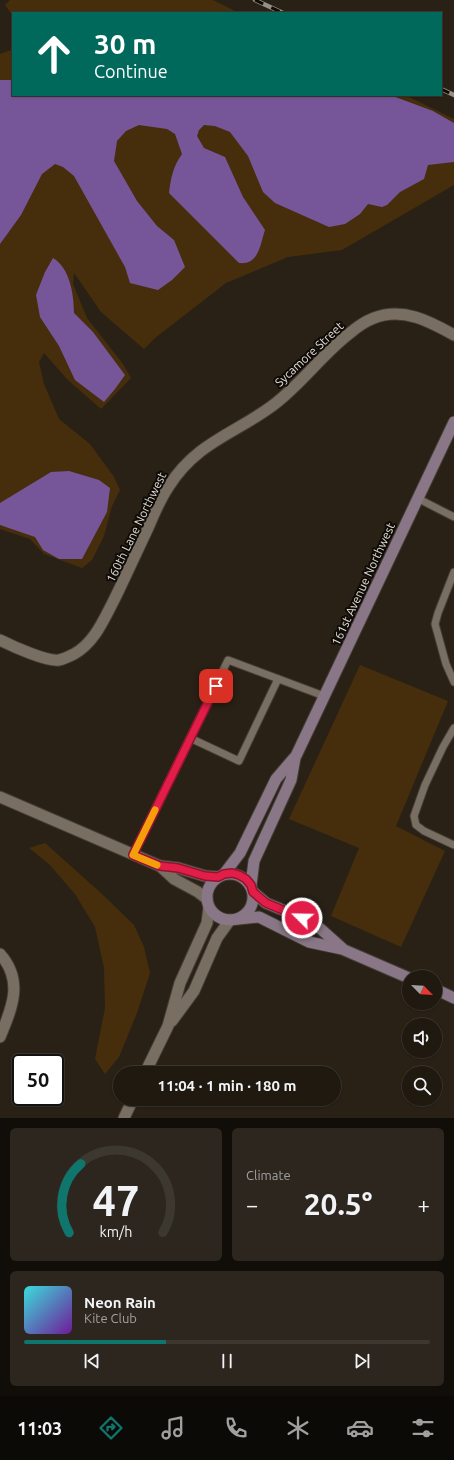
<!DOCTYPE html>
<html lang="en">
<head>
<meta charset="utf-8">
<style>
	body { margin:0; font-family:Ubuntu,sans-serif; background:#2c261e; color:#f1f3f6; height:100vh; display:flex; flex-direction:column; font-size:15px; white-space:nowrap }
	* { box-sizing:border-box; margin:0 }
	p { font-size:13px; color:#a1a09f }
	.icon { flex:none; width:22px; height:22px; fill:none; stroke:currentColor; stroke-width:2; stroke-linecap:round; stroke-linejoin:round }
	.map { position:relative; height:1118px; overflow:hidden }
	.details { display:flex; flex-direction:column; gap:10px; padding:10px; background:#110e09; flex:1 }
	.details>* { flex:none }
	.banner { position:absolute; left:12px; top:12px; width:430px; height:84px; border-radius:0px; box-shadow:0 1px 3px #0004,0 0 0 1px #3c3830; background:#00695c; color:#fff; overflow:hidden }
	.needle { width:26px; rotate:114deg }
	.fabs { position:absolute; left:402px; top:970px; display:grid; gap:8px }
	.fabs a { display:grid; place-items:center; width:40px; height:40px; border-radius:50%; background:#1f1910; box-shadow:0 1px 3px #0004,0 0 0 1px #3c3830; font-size:20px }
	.speed { position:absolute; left:12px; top:1054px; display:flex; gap:8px; font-size:20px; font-weight:700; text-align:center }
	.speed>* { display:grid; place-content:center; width:52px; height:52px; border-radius:50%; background:#1f1910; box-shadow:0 1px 3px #0004,0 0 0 1px #3c3830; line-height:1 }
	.speed .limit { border:2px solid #111; border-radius:6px; background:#fff; color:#111 }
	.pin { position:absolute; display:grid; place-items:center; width:34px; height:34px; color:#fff; margin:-17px; border-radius:8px; box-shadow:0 2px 6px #0006 }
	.me { position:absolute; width:44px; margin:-22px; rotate:293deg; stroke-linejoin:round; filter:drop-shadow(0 0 3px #0008) }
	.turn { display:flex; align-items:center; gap:14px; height:84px; padding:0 16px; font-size:18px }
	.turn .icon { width:52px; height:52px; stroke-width:2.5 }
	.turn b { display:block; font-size:28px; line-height:34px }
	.big { font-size:30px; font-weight:700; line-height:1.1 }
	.details .card { flex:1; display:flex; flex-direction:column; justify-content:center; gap:6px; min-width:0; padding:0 14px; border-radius:6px; background:#2c261e }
	.details .dial { align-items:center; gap:0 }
	.dial svg { height:104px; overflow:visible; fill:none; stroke:#3c3830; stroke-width:7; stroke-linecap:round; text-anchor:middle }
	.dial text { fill:#f1f3f6; stroke:none }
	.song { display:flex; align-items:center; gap:12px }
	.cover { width:48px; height:48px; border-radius:6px; background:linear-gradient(135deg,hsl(180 70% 55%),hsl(280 70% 35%)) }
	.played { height:4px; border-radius:2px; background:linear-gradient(90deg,#0f766e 35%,#3c3830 35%) }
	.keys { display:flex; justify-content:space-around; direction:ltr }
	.heat { display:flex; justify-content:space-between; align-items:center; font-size:22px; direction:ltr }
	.details .tiles { flex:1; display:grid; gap:10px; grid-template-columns:1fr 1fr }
	.card:last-child { grid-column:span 2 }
	.trip { position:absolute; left:113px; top:1066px; width:228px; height:40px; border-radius:20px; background:#1f1910; box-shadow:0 1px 3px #0004,0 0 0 1px #3c3830; font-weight:700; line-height:40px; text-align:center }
	.tab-bar { display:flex; height:64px; justify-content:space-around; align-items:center; background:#0c0a06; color:#a1a09f }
	.tab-bar .icon { width:28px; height:28px }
	.tab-bar .active { color:#0f766e }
	.tab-bar b { font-size:18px; color:#f1f3f6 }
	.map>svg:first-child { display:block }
	.green { fill:#462e0c }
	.water { fill:#765699 }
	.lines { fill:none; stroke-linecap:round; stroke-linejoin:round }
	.service-casing { stroke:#443d36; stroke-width:9 }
	.minor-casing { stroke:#443d36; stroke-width:13 }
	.tertiary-casing { stroke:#443d36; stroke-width:13 }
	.secondary-casing { stroke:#443d36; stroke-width:13 }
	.service { stroke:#786e61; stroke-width:7 }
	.minor { stroke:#786e61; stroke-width:11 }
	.tertiary { stroke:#786e61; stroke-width:11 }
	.secondary { stroke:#897686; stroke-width:11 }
	.rail-casing { stroke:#958f86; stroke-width:4.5 }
	.rail { stroke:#0f0b07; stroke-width:3; stroke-dasharray:9; stroke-linecap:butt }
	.route-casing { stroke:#92132f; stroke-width:10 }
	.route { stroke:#e11d48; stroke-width:7 }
	.slow { stroke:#f59e0b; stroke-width:7 }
	.labels { text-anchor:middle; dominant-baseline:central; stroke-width:4; stroke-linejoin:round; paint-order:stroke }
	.street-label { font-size:12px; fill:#e3ddd6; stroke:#0f0b07 }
</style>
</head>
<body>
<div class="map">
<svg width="454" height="1118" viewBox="0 0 454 1118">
	<rect width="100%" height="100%" fill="#292116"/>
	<g class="green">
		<path d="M10,0H213L239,13H13V16L5,5Z"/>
		<path d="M13,46V95H405L454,119V185L342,250L288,257L226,283L155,338L144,349L101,312L74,273L73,284L87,318L123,364L131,378L101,409L68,380L44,353L39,362L44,384L59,419L90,444L114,477L120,490L112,506L104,536L92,560L82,568L44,554L30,539L0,529V54L11,50Z"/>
		<path d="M360,665L448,701L396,826L445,851L401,947L331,916L359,848L289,819Z"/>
		<path d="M45,843L102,894L134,925L144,947L150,973L137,1013L119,1057L105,1074L95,1059L105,1008L104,968L95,927L75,894L49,864L29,848Z"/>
	</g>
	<g class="water">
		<path d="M0,80H13V95H390L433,111L454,123V162L428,165L424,179L400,192L387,205L382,207L368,204L360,214L345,224L329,227L275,203L263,192L248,156L230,132L215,126L204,125L199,130L197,136L204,148L225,157L243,197L265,230C260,245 259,265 239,263L169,193C171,177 173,167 182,154L175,134L167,129L139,125L126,131L117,141L114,161L137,201L157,226L174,240L185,267L172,280L158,290L130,283L125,267L74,176L63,167L55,164L42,174L21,215L0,244Z"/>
		<path d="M53,258C70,268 74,295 74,313L93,332L125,375L115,389L104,402L75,380L59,346L40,317L36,295L45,272Z"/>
		<path d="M69,471L99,480L110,488L107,512L82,559H59L43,550L35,537L0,525V503L51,472Z"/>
	</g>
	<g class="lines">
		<defs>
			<g id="service">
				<path d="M417,498L454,517"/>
				<path d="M454,572L438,613L435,624L446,664L454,682"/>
				<path d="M454,728L443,747L425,785L414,816L416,825L424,831L454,845"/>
				<path d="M190,738L239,761L278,679"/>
				<path d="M133,855L228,660L324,696"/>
			</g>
			<g id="minor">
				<path d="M0,640C12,646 47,662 59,660C64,659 70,656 74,654C94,643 103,621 113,602C125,578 136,553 148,528C154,514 160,499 169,486C196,443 234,434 272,406C301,385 322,354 350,333C357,327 366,321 374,318C403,307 429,321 454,335"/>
				<path d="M0,954C24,981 12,1008 0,1037"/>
			</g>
			<g id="tertiary">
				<path d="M0,797L160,866L178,868L205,876L218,877"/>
				<path d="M160,866L174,879L198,892L207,899"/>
				<path d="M172,1021L194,991L217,938L230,920"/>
				<path d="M145,1073L168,1026L180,983L207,923L209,907"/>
				<path d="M124,1118L133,1099"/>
			</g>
			<g id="secondary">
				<circle cx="230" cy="897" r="23"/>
				<path d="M224,874L240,853L276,779L294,758"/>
				<path d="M251,885L254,861L291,780L295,758L454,422"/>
				<path d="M253,892L266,903L314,923L342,948"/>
				<path d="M238,919L259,917L309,942L342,949L409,978"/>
				<path d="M435,989L454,998"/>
			</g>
		</defs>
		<use href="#service" class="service-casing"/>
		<use href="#minor" class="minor-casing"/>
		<use href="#tertiary" class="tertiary-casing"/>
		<use href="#secondary" class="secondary-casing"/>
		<use href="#service" class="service"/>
		<use href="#minor" class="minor"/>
		<use href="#tertiary" class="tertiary"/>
		<use href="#secondary" class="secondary"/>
		<defs>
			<g id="rail">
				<path d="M255,0L283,13"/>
				<path d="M441,89L454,95"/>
			</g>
		</defs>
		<use href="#rail" class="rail-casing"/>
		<use href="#rail" class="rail"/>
	</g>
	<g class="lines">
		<defs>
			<path id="route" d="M216,686L133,855L160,866L178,868L205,876L218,877L224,874L232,873L239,875L246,879L251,885L253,892L266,903L302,918"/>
		</defs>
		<use href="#route" class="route-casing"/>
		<use href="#route" class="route"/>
		<path class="slow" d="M155,810L133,855L157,865"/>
	</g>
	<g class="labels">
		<g class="street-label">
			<text transform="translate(309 354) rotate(-43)">Sycamore Street</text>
			<text transform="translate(136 527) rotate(-64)">160th Lane Northwest</text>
			<text transform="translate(363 584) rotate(-65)">161st Avenue Northwest</text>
		</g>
	</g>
</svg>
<div class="fabs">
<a><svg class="needle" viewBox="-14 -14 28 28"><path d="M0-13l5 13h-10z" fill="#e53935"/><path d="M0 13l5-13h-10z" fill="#a1a09f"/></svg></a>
<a><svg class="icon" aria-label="sound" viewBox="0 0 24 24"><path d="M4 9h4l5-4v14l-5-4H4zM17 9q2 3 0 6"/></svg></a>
<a><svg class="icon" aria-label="search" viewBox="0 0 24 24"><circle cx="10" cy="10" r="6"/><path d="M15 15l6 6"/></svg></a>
</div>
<div class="speed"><div class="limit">50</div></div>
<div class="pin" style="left:216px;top:686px;background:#d93025"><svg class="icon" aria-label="arrive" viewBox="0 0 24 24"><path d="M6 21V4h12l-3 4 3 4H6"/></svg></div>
<svg class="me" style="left:302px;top:918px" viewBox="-20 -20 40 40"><circle r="17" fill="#e11d48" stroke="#fff" stroke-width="3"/><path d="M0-11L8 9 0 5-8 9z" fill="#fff"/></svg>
<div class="trip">11:04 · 1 min · 180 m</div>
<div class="banner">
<div class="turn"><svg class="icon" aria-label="ahead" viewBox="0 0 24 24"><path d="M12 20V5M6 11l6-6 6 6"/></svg><div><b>30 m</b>Continue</div></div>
</div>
</div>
<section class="details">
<div class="tiles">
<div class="card dial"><svg viewBox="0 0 100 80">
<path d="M14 69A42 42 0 1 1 86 69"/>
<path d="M14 69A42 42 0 0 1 23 16" stroke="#0f766e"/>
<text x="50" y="56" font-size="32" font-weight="700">47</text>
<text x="50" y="72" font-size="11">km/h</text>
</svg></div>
<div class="card"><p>Climate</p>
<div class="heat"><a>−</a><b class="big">20.5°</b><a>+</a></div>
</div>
<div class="card">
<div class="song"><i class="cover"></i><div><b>Neon Rain</b><p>Kite Club</p></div></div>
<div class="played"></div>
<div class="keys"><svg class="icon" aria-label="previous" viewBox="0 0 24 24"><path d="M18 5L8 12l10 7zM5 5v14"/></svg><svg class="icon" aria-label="pause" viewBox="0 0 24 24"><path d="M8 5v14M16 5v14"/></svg><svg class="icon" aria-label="next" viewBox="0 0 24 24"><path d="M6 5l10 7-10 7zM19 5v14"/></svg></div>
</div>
</div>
</section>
<nav class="tab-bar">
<b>11:03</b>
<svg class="icon active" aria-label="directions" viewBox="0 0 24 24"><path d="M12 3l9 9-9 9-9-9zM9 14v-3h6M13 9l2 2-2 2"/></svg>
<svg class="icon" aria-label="music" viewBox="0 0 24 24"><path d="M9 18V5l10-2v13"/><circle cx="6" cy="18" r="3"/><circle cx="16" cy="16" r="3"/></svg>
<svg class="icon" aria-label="phone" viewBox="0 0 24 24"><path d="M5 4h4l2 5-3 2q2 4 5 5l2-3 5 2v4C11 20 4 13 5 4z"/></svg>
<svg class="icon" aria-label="climate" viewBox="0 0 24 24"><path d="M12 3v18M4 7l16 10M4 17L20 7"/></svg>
<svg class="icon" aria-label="car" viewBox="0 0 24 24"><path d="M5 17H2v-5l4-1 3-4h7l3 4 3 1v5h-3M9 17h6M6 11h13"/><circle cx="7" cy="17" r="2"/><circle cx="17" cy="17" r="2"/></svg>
<svg class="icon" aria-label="filters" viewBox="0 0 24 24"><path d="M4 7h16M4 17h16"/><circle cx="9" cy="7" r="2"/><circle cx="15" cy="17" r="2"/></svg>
</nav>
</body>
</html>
